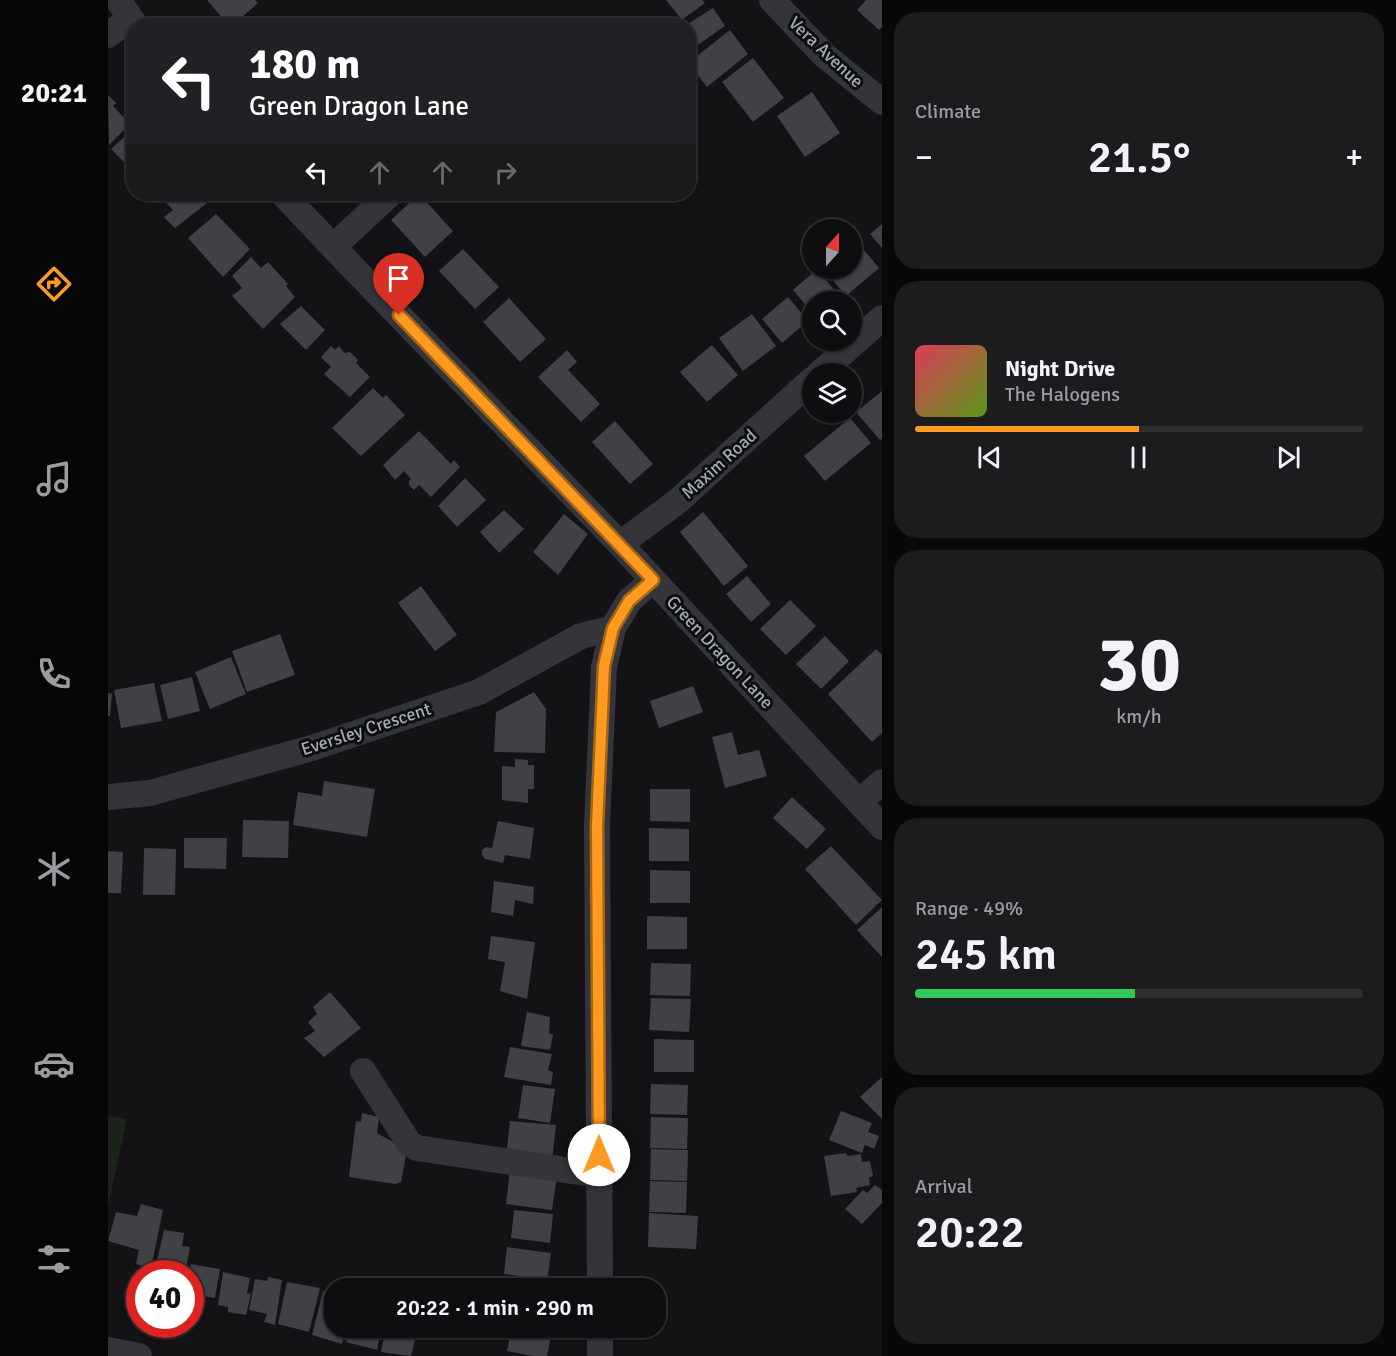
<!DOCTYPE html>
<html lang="en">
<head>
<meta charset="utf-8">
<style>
	body { margin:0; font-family:Signika,sans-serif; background:#1c1c1e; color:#f1f3f6; height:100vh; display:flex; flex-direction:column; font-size:22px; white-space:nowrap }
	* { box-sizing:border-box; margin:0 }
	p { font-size:20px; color:#9b9c9f }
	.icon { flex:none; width:33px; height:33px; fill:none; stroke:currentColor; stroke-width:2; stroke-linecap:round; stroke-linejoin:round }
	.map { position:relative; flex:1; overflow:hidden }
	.side { display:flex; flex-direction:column; gap:12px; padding:12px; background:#080809; width:514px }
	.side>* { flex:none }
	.guide { position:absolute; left:18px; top:18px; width:570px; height:183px; border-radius:24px; box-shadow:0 2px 4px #0004,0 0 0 2px #2e2e30; background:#202124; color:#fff; overflow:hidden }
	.needle { width:39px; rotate:21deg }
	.fabs { position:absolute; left:694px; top:219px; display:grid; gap:12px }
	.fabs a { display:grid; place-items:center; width:60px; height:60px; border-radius:50%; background:#0e0e10; box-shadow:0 2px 4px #0004,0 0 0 2px #2e2e30; font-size:30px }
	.speed { position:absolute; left:18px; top:1260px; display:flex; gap:12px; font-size:30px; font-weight:700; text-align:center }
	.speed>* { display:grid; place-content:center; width:78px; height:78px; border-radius:50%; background:#0e0e10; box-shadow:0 2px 4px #0004,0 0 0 2px #2e2e30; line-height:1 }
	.speed .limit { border:9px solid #d22; background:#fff; color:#111 }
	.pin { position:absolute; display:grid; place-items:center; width:51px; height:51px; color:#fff; margin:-62px -26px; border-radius:50% 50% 50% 0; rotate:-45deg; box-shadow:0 0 6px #0007 }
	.pin .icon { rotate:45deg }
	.me { position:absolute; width:66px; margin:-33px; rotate:0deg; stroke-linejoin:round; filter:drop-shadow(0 0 4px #0008) }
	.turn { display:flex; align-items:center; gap:21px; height:126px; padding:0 24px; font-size:27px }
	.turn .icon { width:78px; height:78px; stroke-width:2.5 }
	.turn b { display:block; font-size:42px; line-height:51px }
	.lanes { display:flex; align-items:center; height:57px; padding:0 24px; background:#0003; justify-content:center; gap:30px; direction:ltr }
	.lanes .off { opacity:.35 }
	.big { font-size:45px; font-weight:600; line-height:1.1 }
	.side .widget { flex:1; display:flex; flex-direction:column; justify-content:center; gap:9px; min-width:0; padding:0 21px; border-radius:24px; background:#1c1c1e }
	.side .dial { align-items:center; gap:0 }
	.dial b { font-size:78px; line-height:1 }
	.song { display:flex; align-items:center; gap:18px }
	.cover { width:72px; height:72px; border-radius:9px; background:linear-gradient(135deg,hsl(350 70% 55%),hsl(90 70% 35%)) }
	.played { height:6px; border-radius:3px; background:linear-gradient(90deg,#ff9a20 50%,#2e2e30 50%) }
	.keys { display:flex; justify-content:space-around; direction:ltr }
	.heat { display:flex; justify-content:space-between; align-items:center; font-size:33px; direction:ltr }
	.charge { height:9px; border-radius:4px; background:linear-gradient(90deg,#34c759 49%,#2e2e30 0) }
	.trip { position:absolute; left:216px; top:1278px; width:342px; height:60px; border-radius:24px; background:#0e0e10; box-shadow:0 2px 4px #0004,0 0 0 2px #2e2e30; font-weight:600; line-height:60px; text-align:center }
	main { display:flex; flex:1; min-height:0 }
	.tabs { display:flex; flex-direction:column; width:108px; justify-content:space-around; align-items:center; background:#060606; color:#9b9c9f }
	.tabs .icon { width:42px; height:42px }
	.tabs .current { color:#ff9a20 }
	.tabs b { font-size:27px; color:#f1f3f6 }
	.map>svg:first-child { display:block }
	.green { fill:#1b231b }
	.building { fill:#3f4145 }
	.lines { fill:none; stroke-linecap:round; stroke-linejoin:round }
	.minor { stroke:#33353a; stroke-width:26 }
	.route-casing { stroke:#a66415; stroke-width:15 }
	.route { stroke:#ff9a20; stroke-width:10 }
	.labels { text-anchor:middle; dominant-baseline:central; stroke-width:6; stroke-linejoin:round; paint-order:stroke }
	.street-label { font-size:18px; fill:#a3abb6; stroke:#0e0e10 }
</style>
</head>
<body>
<main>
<nav class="tabs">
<b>20:21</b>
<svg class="icon current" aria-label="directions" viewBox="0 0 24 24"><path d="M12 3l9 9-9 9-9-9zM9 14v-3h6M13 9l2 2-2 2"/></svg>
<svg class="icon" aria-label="music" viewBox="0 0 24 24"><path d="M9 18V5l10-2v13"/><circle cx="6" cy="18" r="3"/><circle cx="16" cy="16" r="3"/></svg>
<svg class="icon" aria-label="phone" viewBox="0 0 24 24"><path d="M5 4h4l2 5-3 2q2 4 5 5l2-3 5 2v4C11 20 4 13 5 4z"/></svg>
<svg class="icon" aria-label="climate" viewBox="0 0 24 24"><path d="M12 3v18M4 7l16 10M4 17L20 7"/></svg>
<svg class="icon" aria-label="car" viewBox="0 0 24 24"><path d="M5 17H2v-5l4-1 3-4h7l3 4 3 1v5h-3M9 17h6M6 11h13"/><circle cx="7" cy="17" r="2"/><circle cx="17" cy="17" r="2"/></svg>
<svg class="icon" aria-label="filters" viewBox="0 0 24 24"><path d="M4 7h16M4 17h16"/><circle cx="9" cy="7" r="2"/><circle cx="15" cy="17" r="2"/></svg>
</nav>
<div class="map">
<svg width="774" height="1356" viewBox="0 0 774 1356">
	<rect width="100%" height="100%" fill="#131315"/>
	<path class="green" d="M0,1116L19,1119L0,1207Z"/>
	<g class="building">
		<path d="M99,0H147L150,3L124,26H121Z"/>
		<path d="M558,0H594L597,3L574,20Z"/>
		<path d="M758,0H774V27L771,30L749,10Z"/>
		<path d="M605,8L617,26L591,44L580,29V24Z"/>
		<path d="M145,19L151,26H137Z"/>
		<path d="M622,30L640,54L599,87L580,63Z"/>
		<path d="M645,58L676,98L645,122L614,82Z"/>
		<path d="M704,92L732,133L697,157L669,116Z"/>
		<path d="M0,95L8,103L5,106L22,124L1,145Z"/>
		<path d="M26,128V172L3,149Z"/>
		<path d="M50,194H91L99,203L67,228L56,217L65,210Z"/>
		<path d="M311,194L345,231L317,257L283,220Z"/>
		<path d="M108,214L142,249L115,277L80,238Z"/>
		<path d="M774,224V248L762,234Z"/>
		<path d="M751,244L771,268L738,296L718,272L722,268H744V250Z"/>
		<path d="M355,249L391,287L367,309L331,271Z"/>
		<path d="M143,257L153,268L160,262L180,284L178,286L187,297L155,329L124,296L134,288L124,276Z"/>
		<path d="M709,269L730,295L722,302H705V314L685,290Z"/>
		<path d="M680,297L700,321L674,343L654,319Z"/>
		<path d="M401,298L438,339L412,362L375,322Z"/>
		<path d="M193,306L217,330L198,350L172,324Z"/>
		<path d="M644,314L668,346L635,371L611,338Z"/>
		<path d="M604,345L630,375L599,402L572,372Z"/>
		<path d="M223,346L227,350L231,346L236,353L242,352L250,360L248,363L262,377L242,397L216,374L223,367L213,357Z"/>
		<path d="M459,350L469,362L460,370L492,404L473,422L430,377Z"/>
		<path d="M265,388L275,398L278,395L297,415L253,456L224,428Z"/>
		<path d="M774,391V439L772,440L748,412Z"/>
		<path d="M742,418L763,443L717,481L696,456Z"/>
		<path d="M507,421L545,464L522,484L484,442Z"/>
		<path d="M311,431L343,464L346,460L352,467L323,497L311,485L306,490L301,485V481L303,479L296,471L287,480L275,465Z"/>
		<path d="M357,478L378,500L349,527L330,506Z"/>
		<path d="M396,510L416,529L391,553L372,532Z"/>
		<path d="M595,512L640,566L616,586L572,532Z"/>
		<path d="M456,514L480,534L450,575L425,552Z"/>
		<path d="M639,576L663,604L643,622L618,594Z"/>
		<path d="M313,586L349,635L327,651L290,603Z"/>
		<path d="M682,600L708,626L678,655L652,629Z"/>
		<path d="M172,634L187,675L139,692L124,651Z"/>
		<path d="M717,636L741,661L713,689L688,664Z"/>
		<path d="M768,649L774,655V733L764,742L720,694Z"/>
		<path d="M123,657L138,694L102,709L87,672Z"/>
		<path d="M84,677L92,711L60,719L52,685Z"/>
		<path d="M46,683L54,721L13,728L6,690Z"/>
		<path d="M585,686L595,712L551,728L542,701Z"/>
		<path d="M426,692L438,709L437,753L386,752L388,712Z"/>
		<path d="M0,693L4,694L2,716H0Z"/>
		<path d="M624,732L630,755L651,750L659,776L617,788L604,737Z"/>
		<path d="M407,759L420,760V765H426V789H420V803L394,800V766L407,767Z"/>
		<path d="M216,781L267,789L259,837L185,825L190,792L214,796Z"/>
		<path d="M542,789H582V822L542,821Z"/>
		<path d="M684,797L718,829L699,849L665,818Z"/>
		<path d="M135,820L181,821L180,858L134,857Z"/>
		<path d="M390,821L426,828L422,859L397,855L395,863L377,859L374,855V850L378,847L384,848Z"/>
		<path d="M541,828L581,829V861H541Z"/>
		<path d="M76,838H119L118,869L76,868Z"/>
		<path d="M723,846L774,900L748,925L697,869Z"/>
		<path d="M36,848L68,849L67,895H35Z"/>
		<path d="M0,851L15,852L13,893H0Z"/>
		<path d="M542,870L582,871V903H542Z"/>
		<path d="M386,881L426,887L425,904L407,900L405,916L383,912Z"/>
		<path d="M774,907V957L749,930Z"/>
		<path d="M539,916L579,917V949H539Z"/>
		<path d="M383,936L427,942L419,999L392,991L397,962L380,959Z"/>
		<path d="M543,963L583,964L582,996L542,995Z"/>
		<path d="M222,992L253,1028L216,1057L196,1038L207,1031L200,1022L209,1014L205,1007Z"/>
		<path d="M543,998L583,999L581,1032L541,1030Z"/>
		<path d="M419,1012L442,1017L441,1033L445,1035L442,1050L413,1046Z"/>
		<path d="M546,1039L586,1040V1072H546Z"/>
		<path d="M402,1047L444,1054L440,1070L445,1072L443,1085L396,1077Z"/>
		<path d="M774,1077V1119L752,1097Z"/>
		<path d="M543,1084L580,1085L579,1115L542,1114Z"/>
		<path d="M415,1085L447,1089L442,1123L410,1118Z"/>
		<path d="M733,1111L764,1123L760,1132L771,1136L766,1149L757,1145L754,1153L721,1140Z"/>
		<path d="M254,1113L271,1117L269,1133L299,1150L293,1182L287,1184L241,1177L248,1121L253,1122Z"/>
		<path d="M543,1117L580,1118L579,1149L542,1148Z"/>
		<path d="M402,1121L448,1125L444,1160L398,1155Z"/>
		<path d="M543,1149L580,1150L579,1181L542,1180Z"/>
		<path d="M738,1153L739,1156L753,1154L754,1162L762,1161L765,1176L761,1178L762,1185L748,1188L749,1192L723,1196L716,1156Z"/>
		<path d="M402,1169L449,1176L444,1210L398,1204Z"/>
		<path d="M542,1181L579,1182L578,1213L541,1212Z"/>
		<path d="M767,1185L774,1190V1203L754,1224L737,1209L755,1190L759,1193Z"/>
		<path d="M33,1204L55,1210L43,1268L28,1264L31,1250L0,1241L8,1212L29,1216Z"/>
		<path d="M406,1210L445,1214L442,1243L403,1238Z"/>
		<path d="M541,1213L590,1216L588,1249L540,1247Z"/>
		<path d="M56,1230L76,1233L74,1246L82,1247L77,1274H64L47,1269Z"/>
		<path d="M399,1247L443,1253L438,1288L409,1284L410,1276L396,1274Z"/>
		<path d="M83,1264L112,1269L107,1298L82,1294L81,1274Z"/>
		<path d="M115,1272L142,1278L139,1293L143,1294L138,1315L120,1312V1307L110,1305Z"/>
		<path d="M160,1277L174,1280L167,1325L156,1322L159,1314L141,1310L147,1279L159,1281Z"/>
		<path d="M179,1282L212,1288L201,1332L170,1324Z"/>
		<path d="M215,1291L226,1294V1328H238L234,1344L204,1335Z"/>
		<path d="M241,1328H273L269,1350L238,1342Z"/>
		<path d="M278,1328H310L303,1356L273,1352Z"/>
		<path d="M404,1328H426L444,1331L439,1356H425L399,1351Z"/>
	</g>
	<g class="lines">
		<g class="minor">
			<path d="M10,0L28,26"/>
			<path d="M664,0L716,55L774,102"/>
			<path d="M0,35L22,19"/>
			<path d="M175,194L225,247L512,544L774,827"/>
			<path d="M225,247L282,194"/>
			<path d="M711,374L774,318"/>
			<path d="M512,544L570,501L705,379"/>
			<path d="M0,797L42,793L204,748L371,692L473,636L505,628"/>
			<path d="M751,802L774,782"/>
			<path d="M255,1071L301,1143L309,1148L491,1175"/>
			<path d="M492,1288L489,826L496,667L505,628L521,601L545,580"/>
			<path d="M492,1328V1356"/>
			<path d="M0,1350L31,1356"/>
		</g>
	</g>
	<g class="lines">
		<defs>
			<path id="route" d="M291,315L545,580L521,601L505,628L496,666L489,826L491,1155"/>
		</defs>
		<use href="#route" class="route-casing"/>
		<use href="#route" class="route"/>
	</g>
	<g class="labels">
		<g class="street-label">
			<text transform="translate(718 52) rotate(43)">Vera Avenue</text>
			<text transform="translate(611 464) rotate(-42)">Maxim Road</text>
			<text transform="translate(612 652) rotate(47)">Green Dragon Lane</text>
			<text transform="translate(258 729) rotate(-18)">Eversley Crescent</text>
		</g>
	</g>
</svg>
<div class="fabs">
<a><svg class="needle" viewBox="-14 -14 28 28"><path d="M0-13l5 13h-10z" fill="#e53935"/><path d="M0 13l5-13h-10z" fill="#9b9c9f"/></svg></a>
<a><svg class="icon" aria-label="search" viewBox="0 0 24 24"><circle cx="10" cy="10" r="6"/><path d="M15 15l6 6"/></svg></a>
<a><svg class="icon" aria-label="layers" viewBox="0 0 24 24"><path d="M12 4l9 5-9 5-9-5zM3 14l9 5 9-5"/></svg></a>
</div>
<div class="speed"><div class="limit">40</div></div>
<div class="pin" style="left:291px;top:315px;background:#d93025"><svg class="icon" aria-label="arrive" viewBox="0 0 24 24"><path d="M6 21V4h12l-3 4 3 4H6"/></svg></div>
<svg class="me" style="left:491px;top:1155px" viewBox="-20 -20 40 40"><circle r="19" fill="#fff"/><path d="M0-13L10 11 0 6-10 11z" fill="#ff9a20"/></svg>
<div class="trip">20:22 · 1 min · 290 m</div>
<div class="guide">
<div class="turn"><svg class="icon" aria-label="left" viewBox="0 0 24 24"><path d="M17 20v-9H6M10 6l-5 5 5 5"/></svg><div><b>180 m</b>Green Dragon Lane</div></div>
<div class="lanes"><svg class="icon" aria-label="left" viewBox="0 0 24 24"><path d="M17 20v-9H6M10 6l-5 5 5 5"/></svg><svg class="icon off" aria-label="ahead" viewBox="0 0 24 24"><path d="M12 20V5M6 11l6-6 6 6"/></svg><svg class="icon off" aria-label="ahead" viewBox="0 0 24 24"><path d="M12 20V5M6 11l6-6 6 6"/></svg><svg class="icon off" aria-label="right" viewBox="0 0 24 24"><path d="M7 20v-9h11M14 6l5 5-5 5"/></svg></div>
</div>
</div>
<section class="side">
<div class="widget"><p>Climate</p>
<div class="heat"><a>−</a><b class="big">21.5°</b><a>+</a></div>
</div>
<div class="widget">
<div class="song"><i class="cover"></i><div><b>Night Drive</b><p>The Halogens</p></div></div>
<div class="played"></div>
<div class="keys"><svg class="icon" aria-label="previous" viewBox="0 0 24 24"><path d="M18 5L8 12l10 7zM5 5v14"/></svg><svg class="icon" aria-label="pause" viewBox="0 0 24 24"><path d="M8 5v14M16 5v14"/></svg><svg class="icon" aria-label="next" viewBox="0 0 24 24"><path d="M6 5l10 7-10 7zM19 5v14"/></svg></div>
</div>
<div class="widget dial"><b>30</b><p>km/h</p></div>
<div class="widget"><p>Range · 49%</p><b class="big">245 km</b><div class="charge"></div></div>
<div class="widget"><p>Arrival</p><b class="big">20:22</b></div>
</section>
</main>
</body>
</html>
